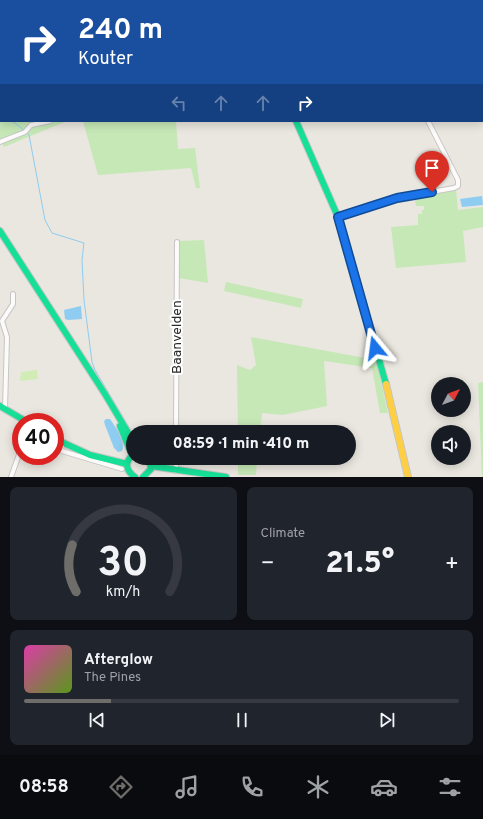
<!DOCTYPE html>
<html lang="en">
<head>
<meta charset="utf-8">
<style>
	body { margin:0; font-family:Overpass,sans-serif; background:#20242c; color:#f1f3f6; height:100vh; display:flex; flex-direction:column; font-size:15px; white-space:nowrap }
	* { box-sizing:border-box; margin:0 }
	p { font-size:13px; color:#9ea1a6 }
	.icon { flex:none; width:22px; height:22px; fill:none; stroke:currentColor; stroke-width:2; stroke-linecap:round; stroke-linejoin:round }
	.map { position:relative; height:477px; overflow:hidden }
	.sheet { display:flex; flex-direction:column; gap:10px; padding:10px; background:#0d0f14; flex:1 }
	.sheet>* { flex:none }
	.top-card { position:absolute; left:0px; top:0px; width:483px; height:122px; box-shadow:0 2px 10px #0003; background:#1a4fa0; color:#fff; overflow:hidden }
	.needle { width:26px; rotate:49deg }
	.controls { position:absolute; left:431px; top:377px; display:grid; gap:8px }
	.controls a { display:grid; place-items:center; width:40px; height:40px; border-radius:50%; background:#171b24; box-shadow:0 2px 10px #0003; font-size:20px }
	.speed { position:absolute; left:12px; top:413px; display:flex; gap:8px; font-size:20px; font-weight:700; text-align:center }
	.speed>* { display:grid; place-content:center; width:52px; height:52px; border-radius:50%; background:#171b24; box-shadow:0 2px 10px #0003; line-height:1 }
	.speed .limit { border:6px solid #d22; background:#fff; color:#111 }
	.pin { position:absolute; display:grid; place-items:center; width:34px; height:34px; color:#fff; margin:-41px -17px; border-radius:50% 50% 50% 0; rotate:-45deg; box-shadow:0 0 4px #0007 }
	.pin .icon { rotate:45deg }
	.me { position:absolute; width:44px; margin:-22px; rotate:344deg; stroke-linejoin:round; filter:drop-shadow(0 0 3px #0008) }
	.turn { display:flex; align-items:center; gap:14px; height:84px; padding:0 12px; font-size:18px }
	.turn .icon { width:52px; height:52px; stroke-width:2.5 }
	.turn b { display:block; font-size:28px; line-height:34px }
	.lanes { display:flex; align-items:center; height:38px; padding:0 12px; background:#0003; justify-content:center; gap:20px; direction:ltr }
	.lanes .off { opacity:.35 }
	.big { font-size:30px; font-weight:800; line-height:1.1 }
	.sheet .card { flex:1; display:flex; flex-direction:column; justify-content:center; gap:6px; min-width:0; padding:0 14px; border-radius:8px; background:#20242c }
	.sheet .dial { align-items:center; gap:0 }
	.dial svg { height:104px; overflow:visible; fill:none; stroke:#363941; stroke-width:7; stroke-linecap:round; text-anchor:middle }
	.dial text { fill:#f1f3f6; stroke:none }
	.song { display:flex; align-items:center; gap:12px }
	.cover { width:48px; height:48px; border-radius:6px; background:linear-gradient(135deg,hsl(320 70% 55%),hsl(90 70% 35%)) }
	.played { height:4px; border-radius:2px; background:linear-gradient(90deg,#6e6d6a 20%,#363941 20%) }
	.keys { display:flex; justify-content:space-around; direction:ltr }
	.heat { display:flex; justify-content:space-between; align-items:center; font-size:22px; direction:ltr }
	.sheet .tiles { flex:1; display:grid; gap:10px; grid-template-columns:1fr 1fr }
	.card:last-child { grid-column:span 2 }
	.trip { position:absolute; left:126px; top:425px; width:230px; height:40px; border-radius:20px; background:#171b24; box-shadow:0 2px 10px #0003; font-weight:800; line-height:40px; text-align:center }
	.tab-bar { display:flex; height:64px; justify-content:space-around; align-items:center; background:#090b0e; color:#9ea1a6 }
	.tab-bar .icon { width:28px; height:28px }
	.tab-bar .selected { color:#6e6d6a }
	.tab-bar b { font-size:18px; color:#f1f3f6 }
	.map>svg:first-child { display:block }
	.green { fill:#c6e8b7 }
	.pitch { fill:#d1ecb4 }
	.water { fill:#8eccf1 }
	.lines { fill:none; stroke-linecap:round; stroke-linejoin:round }
	.stream { stroke:#8eccf1; stroke-width:1 }
	.street-casing { stroke:#c7c6c6; stroke-width:6 }
	.fast-casing { stroke:#c7c6c6; stroke-width:8 }
	.slow-casing { stroke:#c7c6c6; stroke-width:8 }
	.jam-casing { stroke:#c7c6c6; stroke-width:8 }
	.street { stroke:#fcfbfa; stroke-width:4 }
	.fast { stroke:#16e098; stroke-width:6 }
	.slow { stroke:#ffcf43; stroke-width:6 }
	.jam { stroke:#f24e42; stroke-width:6 }
	.route-casing { stroke:#114b97; stroke-width:10 }
	.route { stroke:#1a73e8; stroke-width:7 }
	.labels { text-anchor:middle; dominant-baseline:central; stroke-width:4; stroke-linejoin:round; paint-order:stroke }
	.street-label { font-size:14px; fill:#2b2b2b; stroke:#fff }
</style>
</head>
<body>
<div class="map">
<svg width="483" height="477" viewBox="0 0 483 477">
	<rect width="100%" height="100%" fill="#eae7e0"/>
	<g class="green">
		<path d="M0,0L2,1H1V121H67L4,147L0,139Z"/>
		<path d="M83,121H176L178,149L195,148L200,188H196L191,168L98,175Z"/>
		<path d="M456,189L458,210L483,207V227L463,231L466,262L396,268L391,227L418,225V214H422V210H424V206H416L414,196Z"/>
		<path d="M204,240L208,283L179,278L180,241Z"/>
		<path d="M226,282L303,299L301,308L224,291Z"/>
		<path d="M251,337L376,360L388,413H380L372,368L324,361L327,406L283,415L262,413L260,432H238L237,365L250,370L256,365Z"/>
		<path d="M483,382V477H482L478,383Z"/>
		<path d="M238,458H257L256,475H238Z"/>
	</g>
	<g class="pitch">
		<path d="M37,370L38,379L20,381L21,372Z"/>
		<path d="M143,426L162,427V432H142Z"/>
	</g>
	<g class="water">
		<path d="M482,196L483,205L462,207L460,199Z"/>
		<path d="M81,306L82,319L68,320L65,319L64,310Z"/>
		<path d="M106,419H110C115,426 126,442 122,451L118,452L114,448L105,425L104,421Z"/>
	</g>
	<g class="lines">
		<g class="stream">
			<path d="M482,58H483"/>
			<path d="M0,61L1,62"/>
			<path d="M0,112L1,113"/>
			<path d="M12,121L24,130"/>
			<path d="M27,133L29,135L45,220L52,233L84,243L82,260L84,300L92,362L95,370L133,434"/>
			<path d="M154,458L158,459"/>
		</g>
		<defs>
			<g id="street">
				<path d="M131,0V1"/>
				<path d="M0,3L1,5"/>
				<path d="M0,142L25,132L31,125L50,121"/>
				<path d="M338,217L397,198L454,188L458,186V180L428,121"/>
				<path d="M5,409L7,337L2,321L13,304V294"/>
				<path d="M176,432L177,242"/>
				<path d="M63,443L61,448L62,451L122,469"/>
				<path d="M176,471V458"/>
				<path d="M11,477L21,449"/>
			</g>
			<g id="fast">
				<path d="M296,121L338,217L386,384"/>
				<path d="M0,231L105,394L133,441"/>
				<path d="M0,406L27,422"/>
				<path d="M120,426L132,455"/>
				<path d="M55,439L90,455L127,464"/>
				<path d="M133,455C124,462 126,471 135,477"/>
				<path d="M151,466L226,477"/>
				<path d="M143,477L151,469L149,458"/>
			</g>
			<path id="slow" d="M386,384L408,477"/>
			<path id="jam" d="M251,0V1"/>
		</defs>
		<use href="#street" class="street-casing"/>
		<use href="#fast" class="fast-casing"/>
		<use href="#slow" class="slow-casing"/>
		<use href="#jam" class="jam-casing"/>
		<use href="#street" class="street"/>
		<use href="#fast" class="fast"/>
		<use href="#slow" class="slow"/>
		<use href="#jam" class="jam"/>
	</g>
	<g class="lines">
		<defs>
			<path id="route" d="M375,348L338,217L397,198L432,192"/>
		</defs>
		<use href="#route" class="route-casing"/>
		<use href="#route" class="route"/>
	</g>
	<g class="labels">
		<g class="street-label">
			<text transform="translate(177 337) rotate(-90)">Baanvelden</text>
		</g>
	</g>
</svg>
<div class="controls">
<a><svg class="needle" viewBox="-14 -14 28 28"><path d="M0-13l5 13h-10z" fill="#e53935"/><path d="M0 13l5-13h-10z" fill="#9ea1a6"/></svg></a>
<a><svg class="icon" aria-label="sound" viewBox="0 0 24 24"><path d="M4 9h4l5-4v14l-5-4H4zM17 9q2 3 0 6"/></svg></a>
</div>
<div class="speed"><div class="limit">40</div></div>
<div class="pin" style="left:432px;top:192px;background:#d93025"><svg class="icon" aria-label="arrive" viewBox="0 0 24 24"><path d="M6 21V4h12l-3 4 3 4H6"/></svg></div>
<svg class="me" style="left:375px;top:348px" viewBox="-20 -20 40 40"><path d="M0-17L14 15 0 8-14 15z" fill="#1a73e8" stroke="#fff" stroke-width="4"/></svg>
<div class="trip">08:59 · 1 min · 410 m</div>
<div class="top-card">
<div class="turn"><svg class="icon" aria-label="right" viewBox="0 0 24 24"><path d="M7 20v-9h11M14 6l5 5-5 5"/></svg><div><b>240 m</b>Kouter</div></div>
<div class="lanes"><svg class="icon off" aria-label="left" viewBox="0 0 24 24"><path d="M17 20v-9H6M10 6l-5 5 5 5"/></svg><svg class="icon off" aria-label="ahead" viewBox="0 0 24 24"><path d="M12 20V5M6 11l6-6 6 6"/></svg><svg class="icon off" aria-label="ahead" viewBox="0 0 24 24"><path d="M12 20V5M6 11l6-6 6 6"/></svg><svg class="icon" aria-label="right" viewBox="0 0 24 24"><path d="M7 20v-9h11M14 6l5 5-5 5"/></svg></div>
</div>
</div>
<section class="sheet">
<div class="tiles">
<div class="card dial"><svg viewBox="0 0 100 80">
<path d="M14 69A42 42 0 1 1 86 69"/>
<path d="M14 69A42 42 0 0 1 11 33" stroke="#6e6d6a"/>
<text x="50" y="56" font-size="32" font-weight="700">30</text>
<text x="50" y="72" font-size="11">km/h</text>
</svg></div>
<div class="card"><p>Climate</p>
<div class="heat"><a>−</a><b class="big">21.5°</b><a>+</a></div>
</div>
<div class="card">
<div class="song"><i class="cover"></i><div><b>Afterglow</b><p>The Pines</p></div></div>
<div class="played"></div>
<div class="keys"><svg class="icon" aria-label="previous" viewBox="0 0 24 24"><path d="M18 5L8 12l10 7zM5 5v14"/></svg><svg class="icon" aria-label="pause" viewBox="0 0 24 24"><path d="M8 5v14M16 5v14"/></svg><svg class="icon" aria-label="next" viewBox="0 0 24 24"><path d="M6 5l10 7-10 7zM19 5v14"/></svg></div>
</div>
</div>
</section>
<nav class="tab-bar">
<b>08:58</b>
<svg class="icon selected" aria-label="directions" viewBox="0 0 24 24"><path d="M12 3l9 9-9 9-9-9zM9 14v-3h6M13 9l2 2-2 2"/></svg>
<svg class="icon" aria-label="music" viewBox="0 0 24 24"><path d="M9 18V5l10-2v13"/><circle cx="6" cy="18" r="3"/><circle cx="16" cy="16" r="3"/></svg>
<svg class="icon" aria-label="phone" viewBox="0 0 24 24"><path d="M5 4h4l2 5-3 2q2 4 5 5l2-3 5 2v4C11 20 4 13 5 4z"/></svg>
<svg class="icon" aria-label="climate" viewBox="0 0 24 24"><path d="M12 3v18M4 7l16 10M4 17L20 7"/></svg>
<svg class="icon" aria-label="car" viewBox="0 0 24 24"><path d="M5 17H2v-5l4-1 3-4h7l3 4 3 1v5h-3M9 17h6M6 11h13"/><circle cx="7" cy="17" r="2"/><circle cx="17" cy="17" r="2"/></svg>
<svg class="icon" aria-label="filters" viewBox="0 0 24 24"><path d="M4 7h16M4 17h16"/><circle cx="9" cy="7" r="2"/><circle cx="15" cy="17" r="2"/></svg>
</nav>
</body>
</html>
